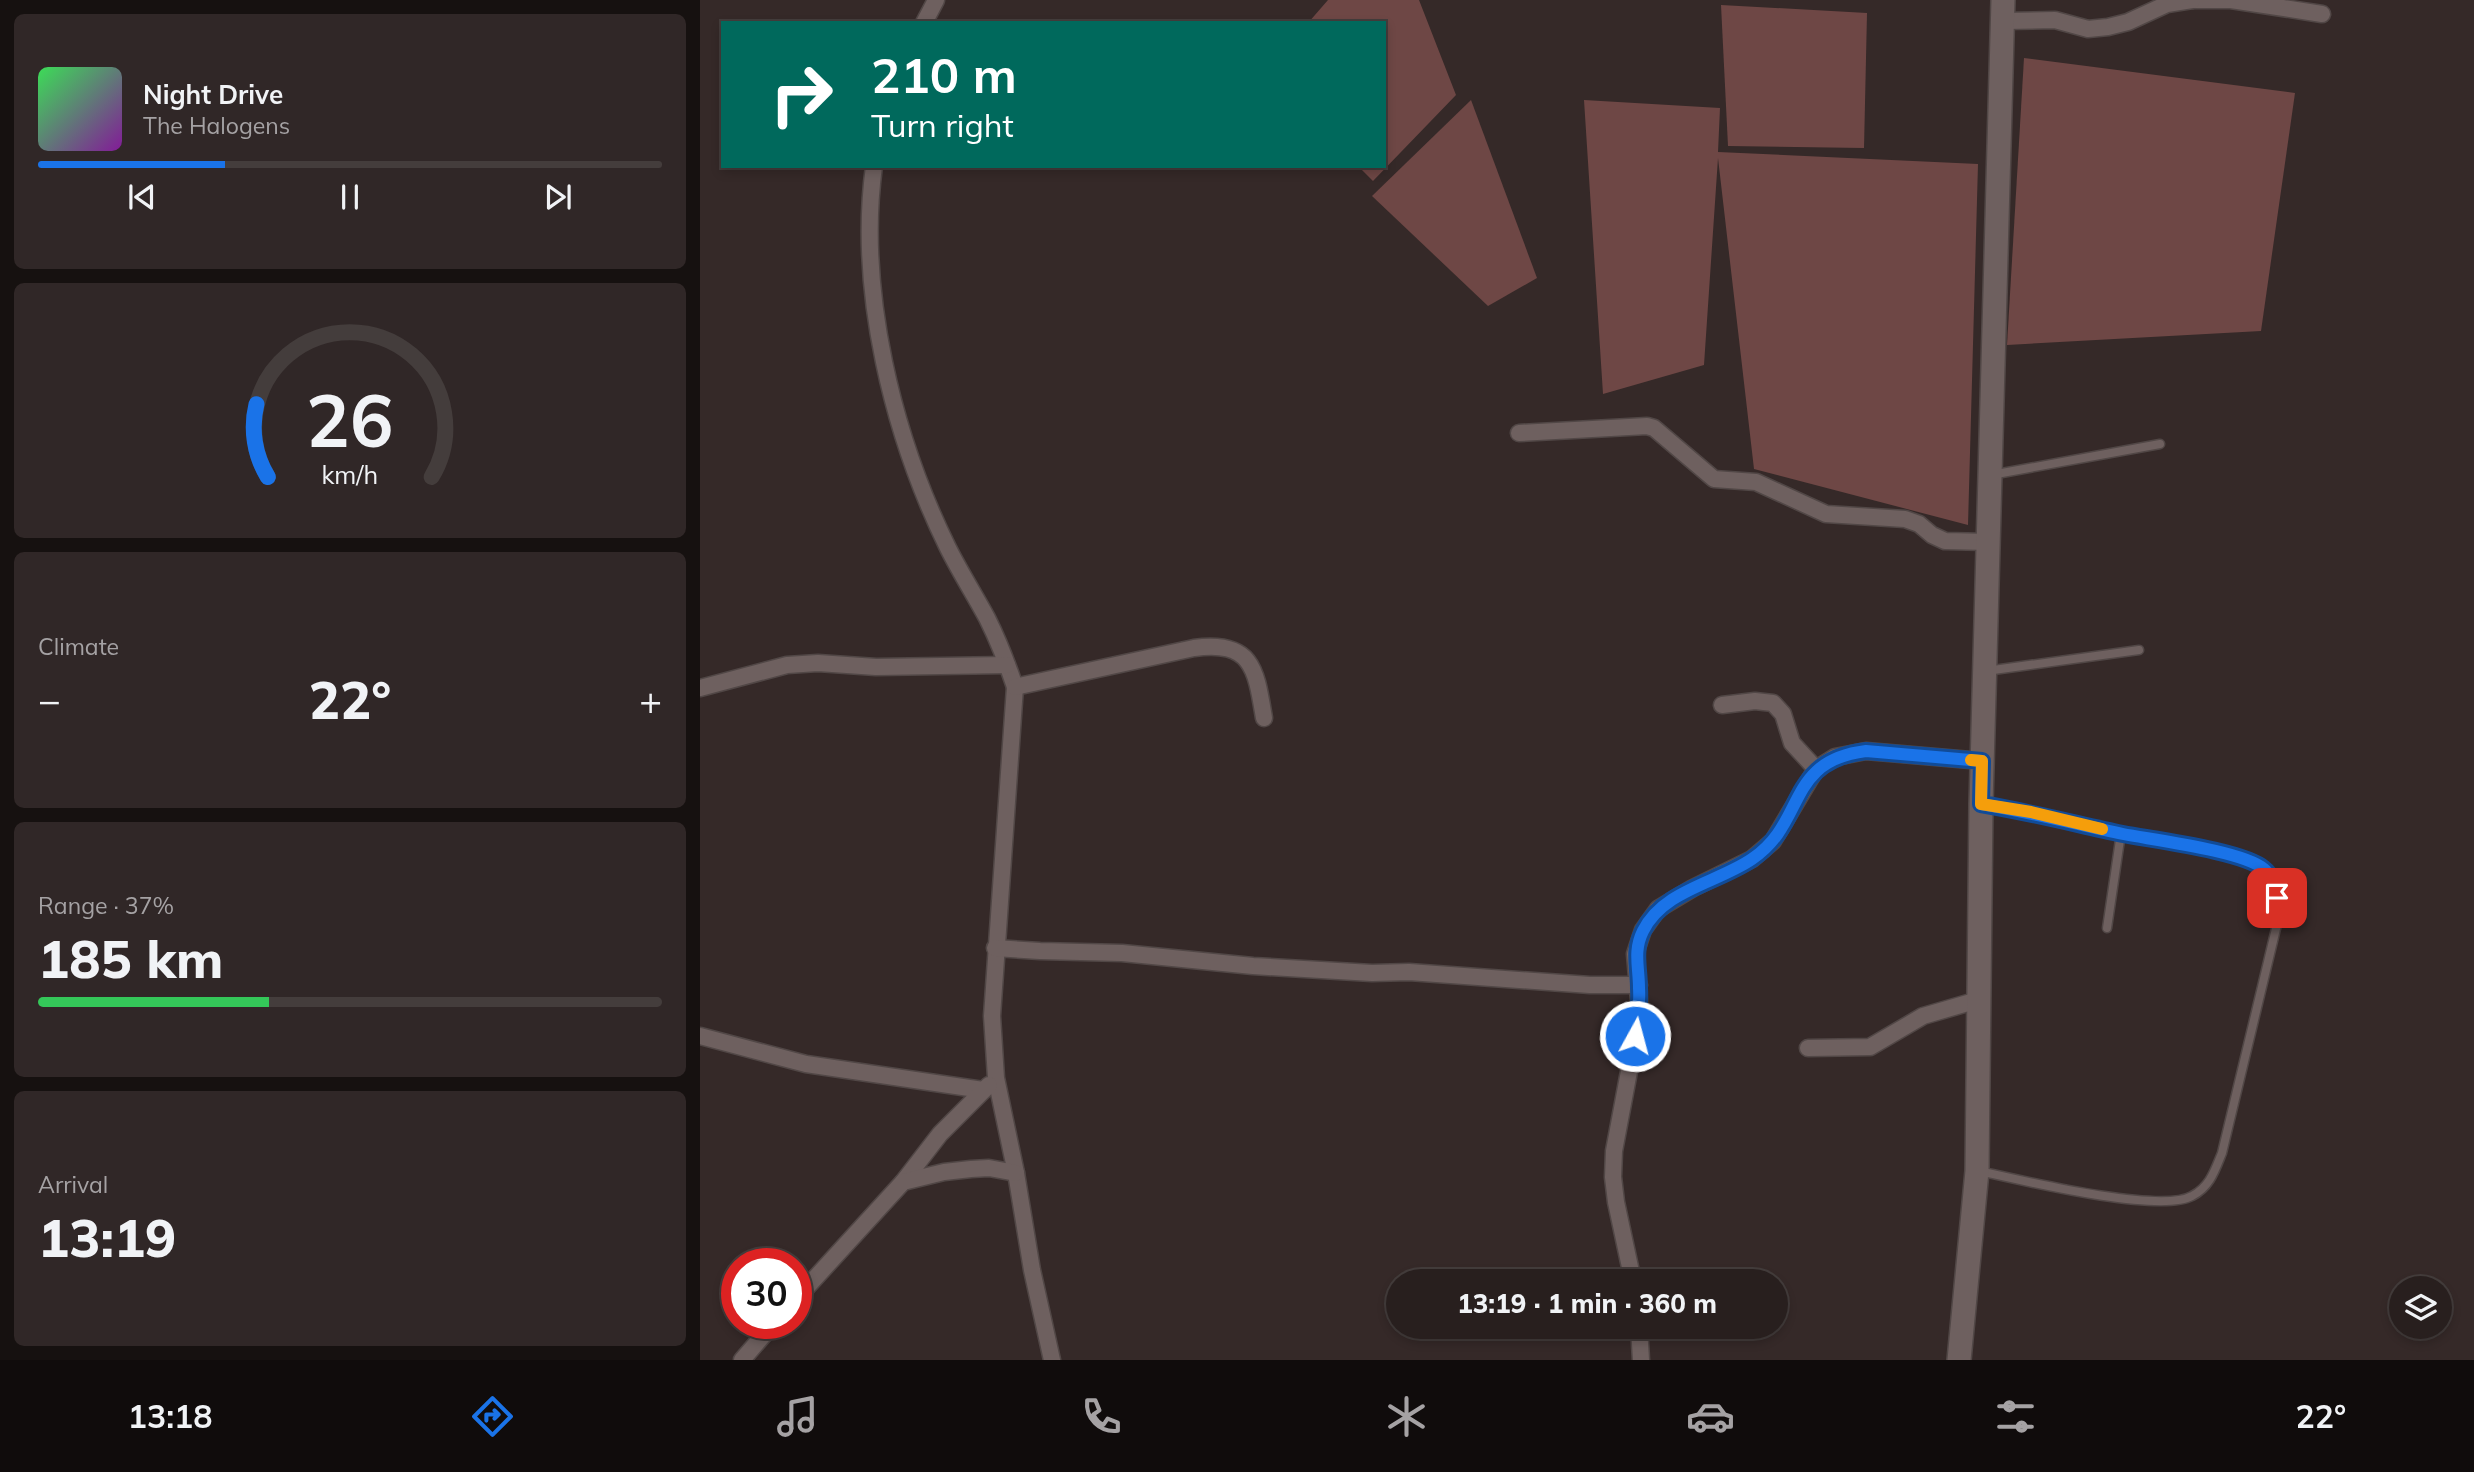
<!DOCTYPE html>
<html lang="en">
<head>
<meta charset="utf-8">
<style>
	body { margin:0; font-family:Mulish,sans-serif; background:#302727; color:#f1f3f6; height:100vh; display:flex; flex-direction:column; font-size:26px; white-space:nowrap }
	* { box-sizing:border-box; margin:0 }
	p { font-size:23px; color:#a5a2a4 }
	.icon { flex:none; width:38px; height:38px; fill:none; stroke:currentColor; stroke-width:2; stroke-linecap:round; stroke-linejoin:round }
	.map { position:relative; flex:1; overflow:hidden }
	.panel { display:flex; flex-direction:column; gap:14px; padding:14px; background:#161110; width:700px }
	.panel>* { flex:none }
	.top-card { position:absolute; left:21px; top:21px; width:665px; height:147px; border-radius:0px; box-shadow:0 4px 10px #0003,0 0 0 2px #443d3c; background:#00695c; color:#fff; overflow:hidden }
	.tools { position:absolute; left:1689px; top:1276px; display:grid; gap:14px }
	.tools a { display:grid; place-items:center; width:63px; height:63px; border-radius:50%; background:#281f1e; box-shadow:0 4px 10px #0003,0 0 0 2px #443d3c; font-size:35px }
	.speed { position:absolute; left:21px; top:1248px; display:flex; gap:14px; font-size:35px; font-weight:700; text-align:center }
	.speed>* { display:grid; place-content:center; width:91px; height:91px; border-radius:50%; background:#281f1e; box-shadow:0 4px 10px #0003,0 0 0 2px #443d3c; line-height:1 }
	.speed .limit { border:10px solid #d22; background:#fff; color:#111 }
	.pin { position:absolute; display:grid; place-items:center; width:60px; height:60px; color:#fff; margin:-30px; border-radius:14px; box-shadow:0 4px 10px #0006 }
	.me { position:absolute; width:77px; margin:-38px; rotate:7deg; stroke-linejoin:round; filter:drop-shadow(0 0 5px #0008) }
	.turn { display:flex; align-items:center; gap:24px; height:147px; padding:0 35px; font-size:32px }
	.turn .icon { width:91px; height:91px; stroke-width:2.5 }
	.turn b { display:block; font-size:49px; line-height:60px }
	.big { font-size:52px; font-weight:800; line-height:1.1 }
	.panel .card { flex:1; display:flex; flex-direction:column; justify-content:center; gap:10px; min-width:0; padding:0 24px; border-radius:10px; background:#302727 }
	.panel .dial { align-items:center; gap:0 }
	.dial svg { height:182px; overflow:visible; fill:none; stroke:#443d3c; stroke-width:7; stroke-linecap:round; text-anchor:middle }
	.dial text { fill:#f1f3f6; stroke:none }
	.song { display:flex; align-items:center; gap:21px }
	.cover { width:84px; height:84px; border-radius:10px; background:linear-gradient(135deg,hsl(130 70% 55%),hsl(290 70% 35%)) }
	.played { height:7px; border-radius:4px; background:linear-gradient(90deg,#1a73e8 30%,#443d3c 30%) }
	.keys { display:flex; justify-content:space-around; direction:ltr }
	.heat { display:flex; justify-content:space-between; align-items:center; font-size:38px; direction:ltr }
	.charge { height:10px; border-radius:5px; background:linear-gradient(90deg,#34c759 37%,#443d3c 0) }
	.trip { position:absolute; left:686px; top:1269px; width:402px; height:70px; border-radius:35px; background:#281f1e; box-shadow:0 4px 10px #0003,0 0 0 2px #443d3c; font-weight:800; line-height:70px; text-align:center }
	.tab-bar { display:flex; height:112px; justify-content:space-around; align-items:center; background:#100c0c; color:#a5a2a4 }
	.tab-bar .icon { width:49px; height:49px }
	.tab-bar .current { color:#1a73e8 }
	.tab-bar b { font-size:32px; color:#f1f3f6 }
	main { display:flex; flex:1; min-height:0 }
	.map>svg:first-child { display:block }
	.green { fill:#6e4745 }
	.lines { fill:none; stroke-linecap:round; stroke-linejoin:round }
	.lane-casing { stroke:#514746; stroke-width:11 }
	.street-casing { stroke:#514746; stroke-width:19 }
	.secondary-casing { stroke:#514746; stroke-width:26 }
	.lane { stroke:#6e605f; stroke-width:8 }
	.street { stroke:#6e605f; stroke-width:16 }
	.secondary { stroke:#6e605f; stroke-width:23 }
	.route-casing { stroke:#114b97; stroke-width:18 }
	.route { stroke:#1a73e8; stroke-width:12 }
	.slow { stroke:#f59e0b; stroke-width:12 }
</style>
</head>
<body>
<main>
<section class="panel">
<div class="card">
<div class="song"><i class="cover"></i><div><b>Night Drive</b><p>The Halogens</p></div></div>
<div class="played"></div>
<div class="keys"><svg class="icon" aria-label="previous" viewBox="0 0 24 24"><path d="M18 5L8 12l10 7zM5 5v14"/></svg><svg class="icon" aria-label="pause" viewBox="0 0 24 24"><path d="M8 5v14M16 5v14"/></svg><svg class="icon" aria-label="next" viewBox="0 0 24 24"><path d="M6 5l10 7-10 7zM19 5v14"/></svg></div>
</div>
<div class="card dial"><svg viewBox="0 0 100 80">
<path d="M14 69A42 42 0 1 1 86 69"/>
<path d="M14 69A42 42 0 0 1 9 37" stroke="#1a73e8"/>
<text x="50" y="56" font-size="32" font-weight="700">26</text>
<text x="50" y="72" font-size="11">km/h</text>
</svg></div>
<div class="card"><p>Climate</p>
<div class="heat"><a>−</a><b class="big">22°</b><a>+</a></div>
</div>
<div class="card"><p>Range · 37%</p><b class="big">185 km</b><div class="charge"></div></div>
<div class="card"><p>Arrival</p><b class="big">13:19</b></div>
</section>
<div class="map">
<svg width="1774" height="1360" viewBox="0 0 1774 1360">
	<rect width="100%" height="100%" fill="#352928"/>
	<g class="green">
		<path d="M628,0H719L756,95L673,181L658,166H684V23H608Z"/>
		<path d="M1021,5L1167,13L1164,148L1028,146Z"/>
		<path d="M1324,58L1595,93L1561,331L1307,345Z"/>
		<path d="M771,100L837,278L788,306L672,196Z"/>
		<path d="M884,100L1020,108L1018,152L1278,164L1268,525L1054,469L1018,158L1004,365L903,394Z"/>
	</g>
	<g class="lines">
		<defs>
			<g id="lane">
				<path d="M1291,475L1460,444"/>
				<path d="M1286,671L1439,650"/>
				<path d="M1407,928L1421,833"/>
				<path d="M1279,1171C1320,1180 1460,1214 1492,1196C1510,1187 1515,1170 1522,1153L1580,912C1577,897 1576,878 1563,868C1538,850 1460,841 1427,834C1379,825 1332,812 1284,804"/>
			</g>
			<g id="street">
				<path d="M1493,0H1531L1622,14"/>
				<path d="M1304,21L1355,20L1388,29L1408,27L1428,22L1467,4L1492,0"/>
				<path d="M224,23L236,0"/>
				<path d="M174,166C157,291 193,436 248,548C260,572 274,594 287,618C298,640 307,663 315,687L292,1016L296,1078L316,1173L332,1270L352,1360"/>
				<path d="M819,433L947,426L954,428L1014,479L1056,482L1126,514L1205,519L1219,524L1232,535L1245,541L1289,542"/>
				<path d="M315,687L494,648C553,640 556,670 564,718"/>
				<path d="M0,688L87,665L118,663L176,667L307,665"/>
				<path d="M1022,705L1055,701L1073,703L1083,714L1092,743L1116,769"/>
				<path d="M295,948L340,951L422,953L553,966L672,973L709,972L890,985H939"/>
				<path d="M0,1036L106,1064L283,1090"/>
				<path d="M1108,1048L1170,1047L1223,1016L1278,1000"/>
				<path d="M203,1182L240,1134L289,1085"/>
				<path d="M933,1281L916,1202L913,1177L914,1151L940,1013L935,954L943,930L958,909L993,888L1052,859L1073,841L1116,769L1135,757L1166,751L1282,761"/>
				<path d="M96,1299L203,1182L244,1172L271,1169L289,1168L316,1173"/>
				<path d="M939,1326L941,1360"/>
				<path d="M42,1360L74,1323"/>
			</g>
			<path id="secondary" d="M1259,1360L1277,1171L1281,804L1303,0"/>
		</defs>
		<use href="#lane" class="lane-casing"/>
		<use href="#street" class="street-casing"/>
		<use href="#secondary" class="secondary-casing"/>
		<use href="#lane" class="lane"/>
		<use href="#street" class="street"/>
		<use href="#secondary" class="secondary"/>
	</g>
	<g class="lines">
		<defs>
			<path id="route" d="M935,1036C938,1020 940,1005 939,988C939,967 933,951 943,931C963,890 1017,883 1052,859C1107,822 1085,761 1166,751L1282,761L1281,804C1329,812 1376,824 1423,834C1454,840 1543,851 1564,869C1573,876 1575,887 1577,898"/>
		</defs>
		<use href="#route" class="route-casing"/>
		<use href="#route" class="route"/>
		<path class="slow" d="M1271,760L1282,761L1281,804L1331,812L1402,829"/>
	</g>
</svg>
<div class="tools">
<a><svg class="icon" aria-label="layers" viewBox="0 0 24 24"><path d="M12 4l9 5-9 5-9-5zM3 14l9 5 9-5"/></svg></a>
</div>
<div class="speed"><div class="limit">30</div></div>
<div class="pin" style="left:1577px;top:898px;background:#d93025"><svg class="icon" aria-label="arrive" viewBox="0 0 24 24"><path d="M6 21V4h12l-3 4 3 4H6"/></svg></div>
<svg class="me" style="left:935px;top:1036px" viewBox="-20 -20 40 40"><circle r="17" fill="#1a73e8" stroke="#fff" stroke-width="3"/><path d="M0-11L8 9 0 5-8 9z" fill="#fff"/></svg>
<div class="trip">13:19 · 1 min · 360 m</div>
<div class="top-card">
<div class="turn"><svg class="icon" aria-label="right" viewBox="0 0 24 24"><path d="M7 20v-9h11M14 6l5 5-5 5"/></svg><div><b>210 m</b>Turn right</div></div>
</div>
</div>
</main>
<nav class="tab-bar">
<b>13:18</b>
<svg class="icon current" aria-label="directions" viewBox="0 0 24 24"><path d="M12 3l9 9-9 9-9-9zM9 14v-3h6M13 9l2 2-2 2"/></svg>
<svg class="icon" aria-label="music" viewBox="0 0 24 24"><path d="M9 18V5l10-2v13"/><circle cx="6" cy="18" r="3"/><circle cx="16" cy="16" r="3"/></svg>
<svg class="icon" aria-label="phone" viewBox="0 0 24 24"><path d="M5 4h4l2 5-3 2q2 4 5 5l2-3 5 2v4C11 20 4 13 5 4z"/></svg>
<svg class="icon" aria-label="climate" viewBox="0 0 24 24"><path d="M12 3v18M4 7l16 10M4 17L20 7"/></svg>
<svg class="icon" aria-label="car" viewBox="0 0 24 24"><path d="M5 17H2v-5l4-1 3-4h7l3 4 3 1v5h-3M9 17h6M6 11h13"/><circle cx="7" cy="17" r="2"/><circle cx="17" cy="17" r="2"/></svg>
<svg class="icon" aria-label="filters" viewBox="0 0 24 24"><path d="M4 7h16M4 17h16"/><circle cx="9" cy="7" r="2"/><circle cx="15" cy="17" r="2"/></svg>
<b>22°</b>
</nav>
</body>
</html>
